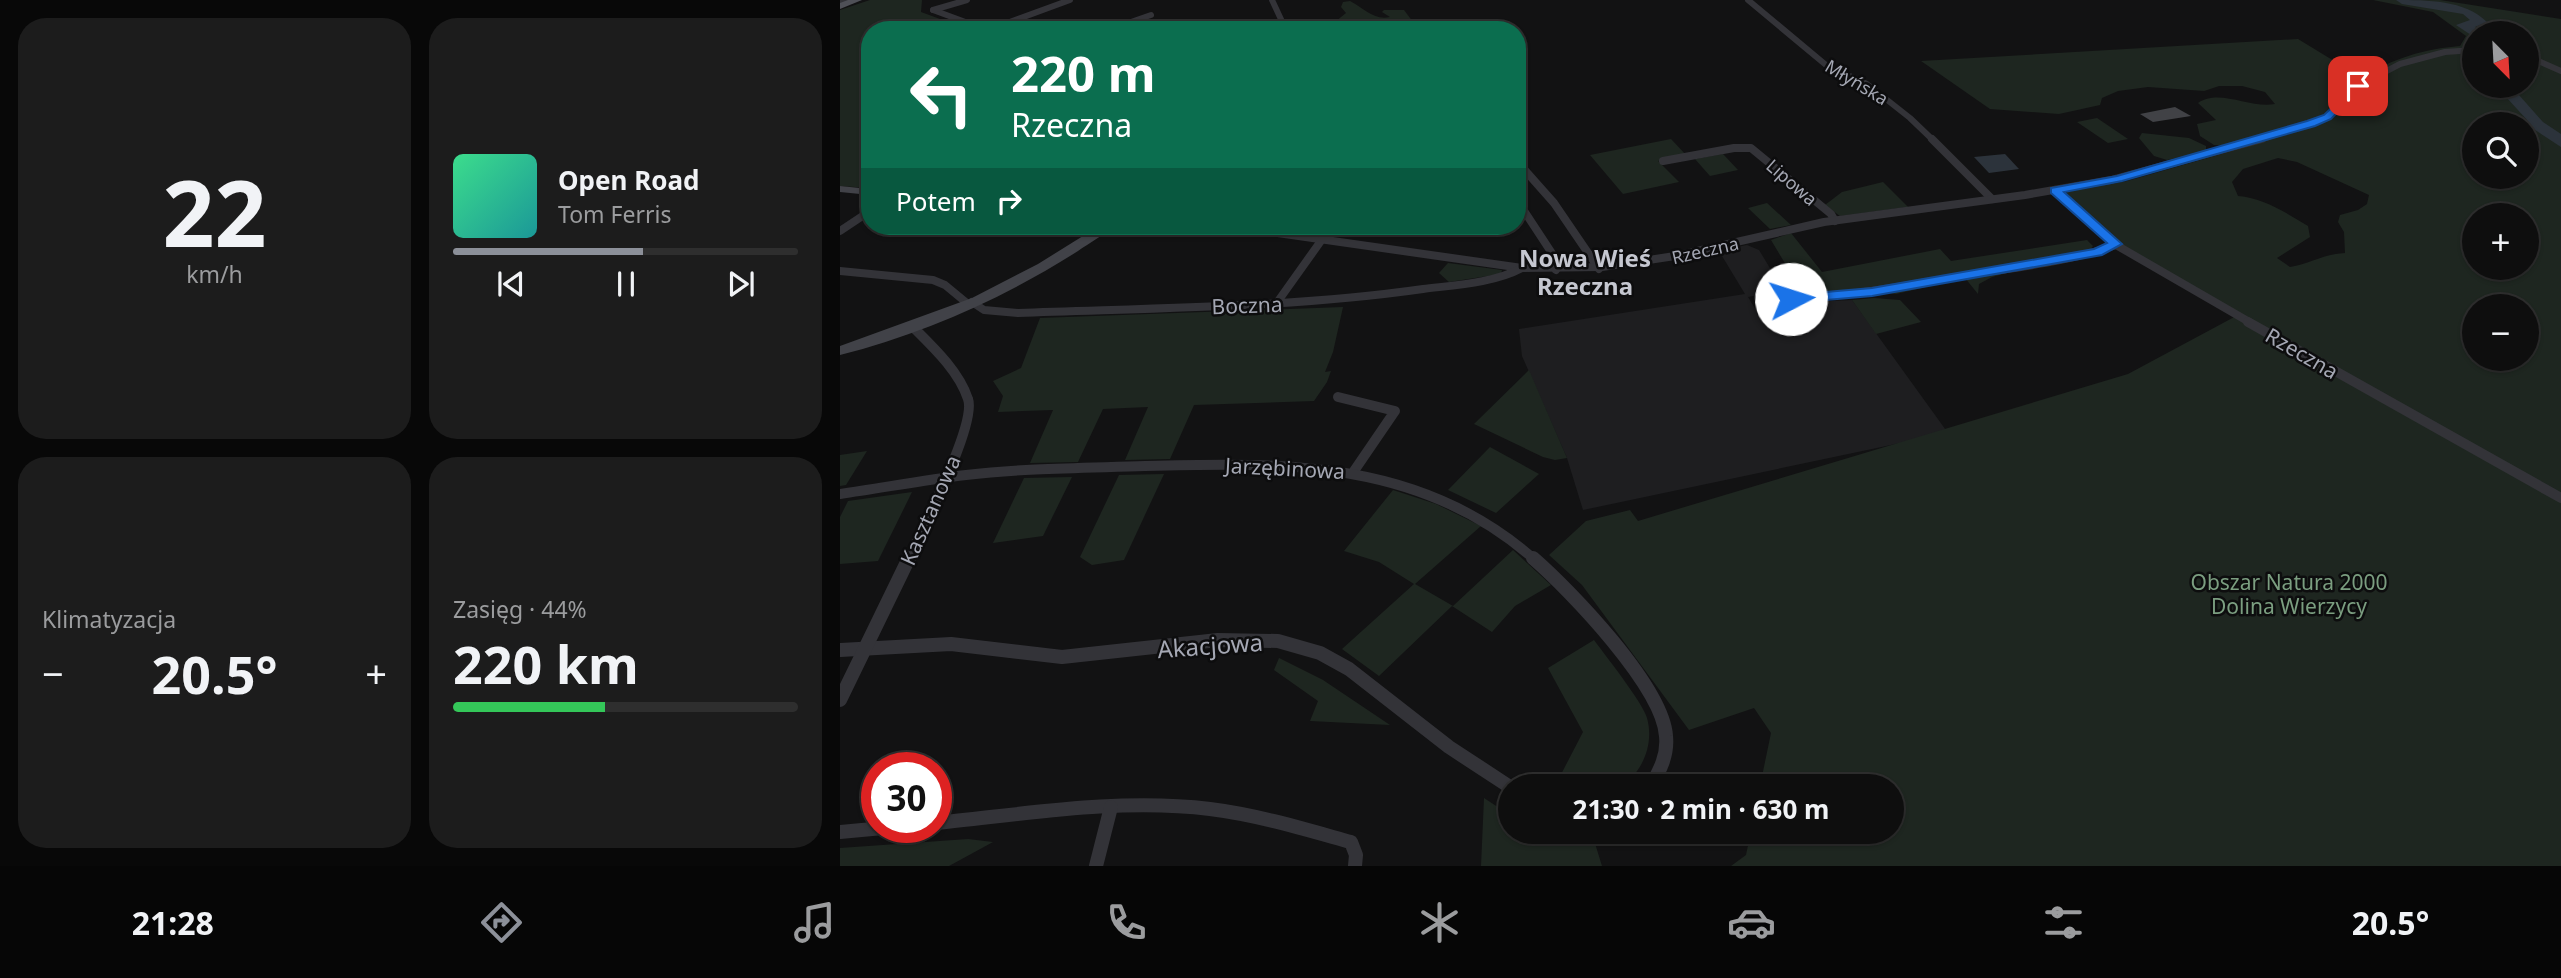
<!DOCTYPE html>
<html lang="pl">
<head>
<meta charset="utf-8">
<style>
	body { margin:0; font-family:"Noto Sans",sans-serif; background:#1c1c1c; color:#f1f3f6; height:100vh; display:flex; flex-direction:column; font-size:26px; white-space:nowrap }
	* { box-sizing:border-box; margin:0 }
	p { font-size:23px; color:#9b9c9e }
	.icon { flex:none; width:38px; height:38px; fill:none; stroke:currentColor; stroke-width:2; stroke-linecap:round; stroke-linejoin:round }
	.map { position:relative; flex:1; overflow:hidden }
	.drawer { display:flex; flex-direction:column; gap:18px; padding:18px; background:#080808; width:840px }
	.drawer>* { flex:none }
	.top-card { position:absolute; left:21px; top:21px; width:665px; height:214px; border-radius:28px; box-shadow:0 2px 5px #0004,0 0 0 2px #2e2e2e; background:#0b6e4f; color:#fff; overflow:hidden }
	.needle { width:46px; rotate:156deg }
	.controls { position:absolute; left:1622px; top:21px; display:grid; gap:14px }
	.controls a { display:grid; place-items:center; width:77px; height:77px; border-radius:50%; background:#0e0e0e; box-shadow:0 2px 5px #0004,0 0 0 2px #2e2e2e; font-size:35px }
	.speed { position:absolute; left:21px; top:752px; display:flex; gap:14px; font-size:35px; font-weight:700; text-align:center }
	.speed>* { display:grid; place-content:center; width:91px; height:91px; border-radius:50%; background:#0e0e0e; box-shadow:0 2px 5px #0004,0 0 0 2px #2e2e2e; line-height:1 }
	.speed .limit { border:10px solid #d22; background:#fff; color:#111 }
	.pin { position:absolute; display:grid; place-items:center; width:60px; height:60px; color:#fff; margin:-30px; border-radius:14px; box-shadow:0 4px 10px #0006 }
	.me { position:absolute; width:77px; margin:-38px; rotate:85deg; stroke-linejoin:round; filter:drop-shadow(0 0 5px #0008) }
	.turn { display:flex; align-items:center; gap:24px; height:147px; padding:0 35px; font-size:32px }
	.turn .icon { width:91px; height:91px; stroke-width:2.5 }
	.turn b { display:block; font-size:49px; line-height:60px }
	.then { display:flex; align-items:center; height:66px; padding:0 35px; background:#0003; gap:14px; font-size:26px }
	.big { font-size:52px; font-weight:700; line-height:1.1 }
	.drawer .card { flex:1; display:flex; flex-direction:column; justify-content:center; gap:10px; min-width:0; padding:0 24px; border-radius:28px; background:#1c1c1c }
	.drawer .dial { align-items:center; gap:0 }
	.dial b { font-size:91px; line-height:1 }
	.song { display:flex; align-items:center; gap:21px }
	.cover { width:84px; height:84px; border-radius:10px; background:linear-gradient(135deg,hsl(150 70% 55%),hsl(180 70% 35%)) }
	.played { height:7px; border-radius:4px; background:linear-gradient(90deg,#8c9099 55%,#2e2e2e 55%) }
	.keys { display:flex; justify-content:space-around; direction:ltr }
	.heat { display:flex; justify-content:space-between; align-items:center; font-size:38px; direction:ltr }
	.charge { height:10px; border-radius:5px; background:linear-gradient(90deg,#34c759 44%,#2e2e2e 0) }
	.drawer .tiles { flex:1; display:grid; gap:18px; grid-template-columns:repeat(2,1fr) }
	.trip { position:absolute; left:658px; top:774px; width:406px; height:70px; border-radius:35px; background:#0e0e0e; box-shadow:0 2px 5px #0004,0 0 0 2px #2e2e2e; font-weight:700; line-height:70px; text-align:center }
	.tabs { display:flex; height:112px; justify-content:space-around; align-items:center; background:#060606; color:#9b9c9e }
	.tabs .icon { width:49px; height:49px }
	.tabs .active { color:#8c9099 }
	.tabs b { font-size:32px; color:#f1f3f6 }
	main { display:flex; flex:1; min-height:0 }
	.map>svg:first-child { display:block }
	.built { fill:#1e1e20 }
	.green { fill:#1e2620; fill-rule:evenodd }
	.water { fill:#2c333b }
	.lines { fill:none; stroke-linecap:round; stroke-linejoin:round }
	.river { fill:#2c333b; fill-rule:evenodd }
	.building { fill:#414246 }
	.street-far3 { stroke:#333338; stroke-width:6 }
	.street-far2 { stroke:#333338; stroke-width:8 }
	.street-far1 { stroke:#333338; stroke-width:10 }
	.street { stroke:#333338; stroke-width:14 }
	.secondary { fill:#414248; fill-rule:evenodd }
	.primary { fill:#4f5057; fill-rule:evenodd }
	.route { fill:#1a73e8; stroke:#114b97; stroke-width:2 }
	.labels { text-anchor:middle; dominant-baseline:central; stroke-width:5; stroke-linejoin:round; paint-order:stroke }
	.far-street-label { font-size:18px; fill:#a4a7b3; stroke:#0d0d0e }
	.street-label { font-size:21px; fill:#a4a7b3; stroke:#0d0d0e }
	.park-label { font-size:21px; fill:#7b9e80; stroke:#0d0d0e }
	.quarter-label { font-size:24px; font-weight:bold; fill:#c5c7d0; stroke:#0d0d0e }
	.near-street-label { font-size:24px; fill:#a4a7b3; stroke:#0d0d0e }
</style>
</head>
<body>
<main>
<section class="drawer">
<div class="tiles">
<div class="card dial"><b>22</b><p>km/h</p></div>
<div class="card">
<div class="song"><i class="cover"></i><div><b>Open Road</b><p>Tom Ferris</p></div></div>
<div class="played"></div>
<div class="keys"><svg class="icon" aria-label="previous" viewBox="0 0 24 24"><path d="M18 5L8 12l10 7zM5 5v14"/></svg><svg class="icon" aria-label="pause" viewBox="0 0 24 24"><path d="M8 5v14M16 5v14"/></svg><svg class="icon" aria-label="next" viewBox="0 0 24 24"><path d="M6 5l10 7-10 7zM19 5v14"/></svg></div>
</div>
<div class="card"><p>Klimatyzacja</p>
<div class="heat"><a>−</a><b class="big">20.5°</b><a>+</a></div>
</div>
<div class="card"><p>Zasięg · 44%</p><b class="big">220 km</b><div class="charge"></div></div>
</div>
</section>
<div class="map">
<svg width="1721" height="866" viewBox="0 0 1721 866">
	<rect width="100%" height="100%" fill="#121213"/>
	<path class="built" d="M907,245L919,250L942,288L939,291L908,297L917,312L970,302L1012,300L1108,433L743,510L727,458L682,356L679,329L905,294L882,256L892,248Z"/>
	<g class="green">
		<path d="M30,0H82L81,12L130,30H30V188L0,186V10Z"/>
		<path d="M1533,0H1600L1721,19V866H891L906,855L911,831H1052V786H920L931,733L914,708L849,730L742,585L709,555L746,521L790,510L798,521L1288,374L1398,315L1281,246L1226,196L1227,192L1287,181L1406,147L1374,145L1360,136L1357,124L1376,120L1358,103C1379,88 1411,109 1435,104L1425,92L1402,86H1379L1364,91L1308,87L1278,91L1262,98L1260,105L1219,114L1150,109L1081,61L1458,39L1522,78C1553,58 1584,49 1620,46L1626,36L1593,12ZM1634,33H1687V86H1634ZM1634,124H1687V177H1634ZM1438,158L1457,162L1529,195L1527,204L1518,210L1500,215L1498,222L1504,232L1505,253C1483,254 1470,264 1450,267L1437,258L1470,237L1468,226C1446,213 1424,198 1398,196L1392,182L1403,169ZM1634,215H1687V268H1634ZM1634,306H1687V359H1634Z"/>
		<path d="M510,1C522,7 534,21 550,17L542,12L544,10H564L579,30H496L495,22L506,13L501,7L503,2Z"/>
		<path d="M1257,118L1288,139L1268,143L1237,122Z"/>
		<path d="M1302,133L1349,138L1366,146V152L1327,160L1314,156L1299,138Z"/>
		<path d="M831,139L846,155L818,161L839,182L783,194L750,155Z"/>
		<path d="M883,154L898,170L870,176L855,159Z"/>
		<path d="M1043,182L1068,207L1000,216L985,205L1002,192Z"/>
		<path d="M927,203L951,225L930,229L908,208Z"/>
		<path d="M951,233L982,272L1100,249L1111,261L1247,240L1253,246L1249,251L1152,277L1139,284L1138,294L1125,278L1056,294L1029,290L964,295L931,240Z"/>
		<path d="M608,263L662,270L661,274L609,282L599,273Z"/>
		<path d="M1034,298L1060,300L1081,322L1036,334L1012,300Z"/>
		<path d="M503,307L493,352L485,372L491,371L487,382L474,401L354,405L330,459L285,460L308,407L263,409L238,462L190,463L213,410L158,412L163,396L153,381L181,368L200,318Z"/>
		<path d="M689,370L727,458L715,460L703,457L634,424Z"/>
		<path d="M650,447L699,474L656,513L608,490Z"/>
		<path d="M27,451L6,485L0,486V455Z"/>
		<path d="M324,474L284,560L252,565L240,557L279,475Z"/>
		<path d="M232,477L203,536L153,543L184,478Z"/>
		<path d="M553,490L596,504L641,526L575,584L613,606L673,550L711,585L675,606L652,632L612,606L539,676L502,649L574,584L539,562L504,551Z"/>
		<path d="M72,492L38,561L0,564V517L8,501Z"/>
		<path d="M754,640C765,655 803,703 807,718C814,743 804,770 782,786H715L743,732L708,668Z"/>
		<path d="M439,658L483,680L550,725L470,721L478,701L434,670Z"/>
		<path d="M644,798L670,815V831H703L754,840L762,866H641Z"/>
		<path d="M128,839L153,842L109,866H0V848Z"/>
	</g>
	<path class="water" d="M1165,154L1179,169L1149,173L1134,157Z"/>
	<g class="lines">
		<g class="river">
			<path d="M1556,0C1587,0 1625,0 1647,22L1635,27L1642,33H1634V37L1616,25L1630,20L1623,14L1562,4Z"/>
			<path d="M1656,86H1671L1703,122L1721,134V147L1689,126L1688,121Z"/>
		</g>
	</g>
	<path class="building" d="M1335,107L1351,116L1313,122L1300,114Z"/>
	<g class="lines">
		<g class="street-far3">
			<path d="M432,0L446,30"/>
			<path d="M908,0L986,65L1027,84L1070,118L1094,141"/>
			<path d="M0,2L5,0"/>
			<path d="M93,10L147,30"/>
			<path d="M93,10L127,0"/>
			<path d="M148,30L230,0"/>
			<path d="M268,30L311,15"/>
			<path d="M1687,56L1721,71"/>
			<path d="M1417,141L1486,118L1520,85L1560,64L1605,52L1634,50"/>
		</g>
		<g class="street-far2">
			<path d="M1092,139L1152,199"/>
			<path d="M823,161L894,148H911L991,214L995,221"/>
			<path d="M682,167L714,203L759,269"/>
			<path d="M1215,190L1276,245L1411,323"/>
			<path d="M677,200L719,264L716,270"/>
			<path d="M388,226L682,268L762,267L835,256L984,222L1185,195L1271,180L1422,139"/>
			<path d="M0,231L30,211"/>
			<path d="M0,271L93,280L105,285L128,304"/>
			<path d="M951,299C1011,296 1069,285 1128,275C1178,267 1228,262 1276,245"/>
			<path d="M132,302L144,310L178,313C313,308 449,308 583,289C615,285 654,283 682,268"/>
			<path d="M436,304L483,238"/>
		</g>
		<g class="street-far1">
			<path d="M1408,322L1721,498"/>
			<path d="M498,397L555,411L514,471"/>
			<path d="M0,494C42,488 84,480 126,475C185,468 245,468 305,466C447,462 583,460 695,560"/>
			<path d="M68,560C81,531 137,424 128,399C119,371 92,346 72,326"/>
		</g>
		<g class="street">
			<path d="M693,558C731,591 823,687 826,736C828,755 820,770 811,786"/>
			<path d="M0,650L111,644L222,657L378,640L438,641L480,653L509,669L609,747L670,787"/>
			<path d="M0,700L69,558"/>
			<path d="M96,823C186,814 279,798 370,809C418,815 464,829 511,842L516,855L515,866"/>
			<path d="M0,832L43,828"/>
			<path d="M256,866L271,807"/>
		</g>
		<g class="secondary">
			<path d="M0,186L30,189V195L0,192Z"/>
			<path d="M259,226H273C263,236 249,243 238,251C166,297 83,334 0,355V346L132,298L198,264Z"/>
		</g>
		<path class="primary" d="M8,0H22L0,9V3Z"/>
	</g>
	<path class="route" d="M1518,83L1523,86L1521,88L1491,119L1475,126L1282,181L1224,192L1282,244L1262,255L1032,296L951,303L944,299L951,295L1032,288L1254,249L1267,243L1211,193V188L1277,176L1467,121L1484,115Z"/>
	<g class="labels">
		<g class="far-street-label">
			<text transform="translate(1017 82) rotate(31)">Młyńska</text>
			<text transform="translate(952 182) rotate(41)">Lipowa</text>
			<text transform="translate(865 250) rotate(-13)">Rzeczna</text>
		</g>
		<g class="street-label">
			<text transform="translate(407 305) rotate(-2)">Boczna</text>
			<text transform="translate(1462 353) rotate(30)">Rzeczna</text>
			<text transform="translate(445 468) rotate(3)">Jarzębinowa</text>
			<text transform="translate(90 510) rotate(-66)">Kasztanowa</text>
		</g>
		<g class="park-label">
			<text x="1449" y="582">Obszar Natura 2000<tspan x="1449" dy="24">Dolina Wierzycy</tspan></text>
		</g>
		<g class="quarter-label">
			<text x="745" y="257">Nowa Wieś<tspan x="745" dy="28">Rzeczna</tspan></text>
		</g>
		<g class="near-street-label">
			<text transform="translate(370 645) rotate(-4)">Akacjowa</text>
		</g>
	</g>
</svg>
<div class="controls">
<a><svg class="needle" viewBox="-14 -14 28 28"><path d="M0-13l5 13h-10z" fill="#e53935"/><path d="M0 13l5-13h-10z" fill="#9b9c9e"/></svg></a>
<a><svg class="icon" aria-label="search" viewBox="0 0 24 24"><circle cx="10" cy="10" r="6"/><path d="M15 15l6 6"/></svg></a>
<a>+</a>
<a>−</a>
</div>
<div class="speed"><div class="limit">30</div></div>
<div class="pin" style="left:1518px;top:86px;background:#d93025"><svg class="icon" aria-label="arrive" viewBox="0 0 24 24"><path d="M6 21V4h12l-3 4 3 4H6"/></svg></div>
<svg class="me" style="left:951px;top:299px" viewBox="-20 -20 40 40"><circle r="19" fill="#fff"/><path d="M0-13L10 11 0 6-10 11z" fill="#1a73e8"/></svg>
<div class="trip">21:30 · 2 min · 630 m</div>
<div class="top-card">
<div class="turn"><svg class="icon" aria-label="left" viewBox="0 0 24 24"><path d="M17 20v-9H6M10 6l-5 5 5 5"/></svg><div><b>220 m</b>Rzeczna</div></div>
<div class="then">Potem<svg class="icon" aria-label="right" viewBox="0 0 24 24"><path d="M7 20v-9h11M14 6l5 5-5 5"/></svg></div>
</div>
</div>
</main>
<nav class="tabs">
<b>21:28</b>
<svg class="icon active" aria-label="directions" viewBox="0 0 24 24"><path d="M12 3l9 9-9 9-9-9zM9 14v-3h6M13 9l2 2-2 2"/></svg>
<svg class="icon" aria-label="music" viewBox="0 0 24 24"><path d="M9 18V5l10-2v13"/><circle cx="6" cy="18" r="3"/><circle cx="16" cy="16" r="3"/></svg>
<svg class="icon" aria-label="phone" viewBox="0 0 24 24"><path d="M5 4h4l2 5-3 2q2 4 5 5l2-3 5 2v4C11 20 4 13 5 4z"/></svg>
<svg class="icon" aria-label="climate" viewBox="0 0 24 24"><path d="M12 3v18M4 7l16 10M4 17L20 7"/></svg>
<svg class="icon" aria-label="car" viewBox="0 0 24 24"><path d="M5 17H2v-5l4-1 3-4h7l3 4 3 1v5h-3M9 17h6M6 11h13"/><circle cx="7" cy="17" r="2"/><circle cx="17" cy="17" r="2"/></svg>
<svg class="icon" aria-label="filters" viewBox="0 0 24 24"><path d="M4 7h16M4 17h16"/><circle cx="9" cy="7" r="2"/><circle cx="15" cy="17" r="2"/></svg>
<b>20.5°</b>
</nav>
</body>
</html>
